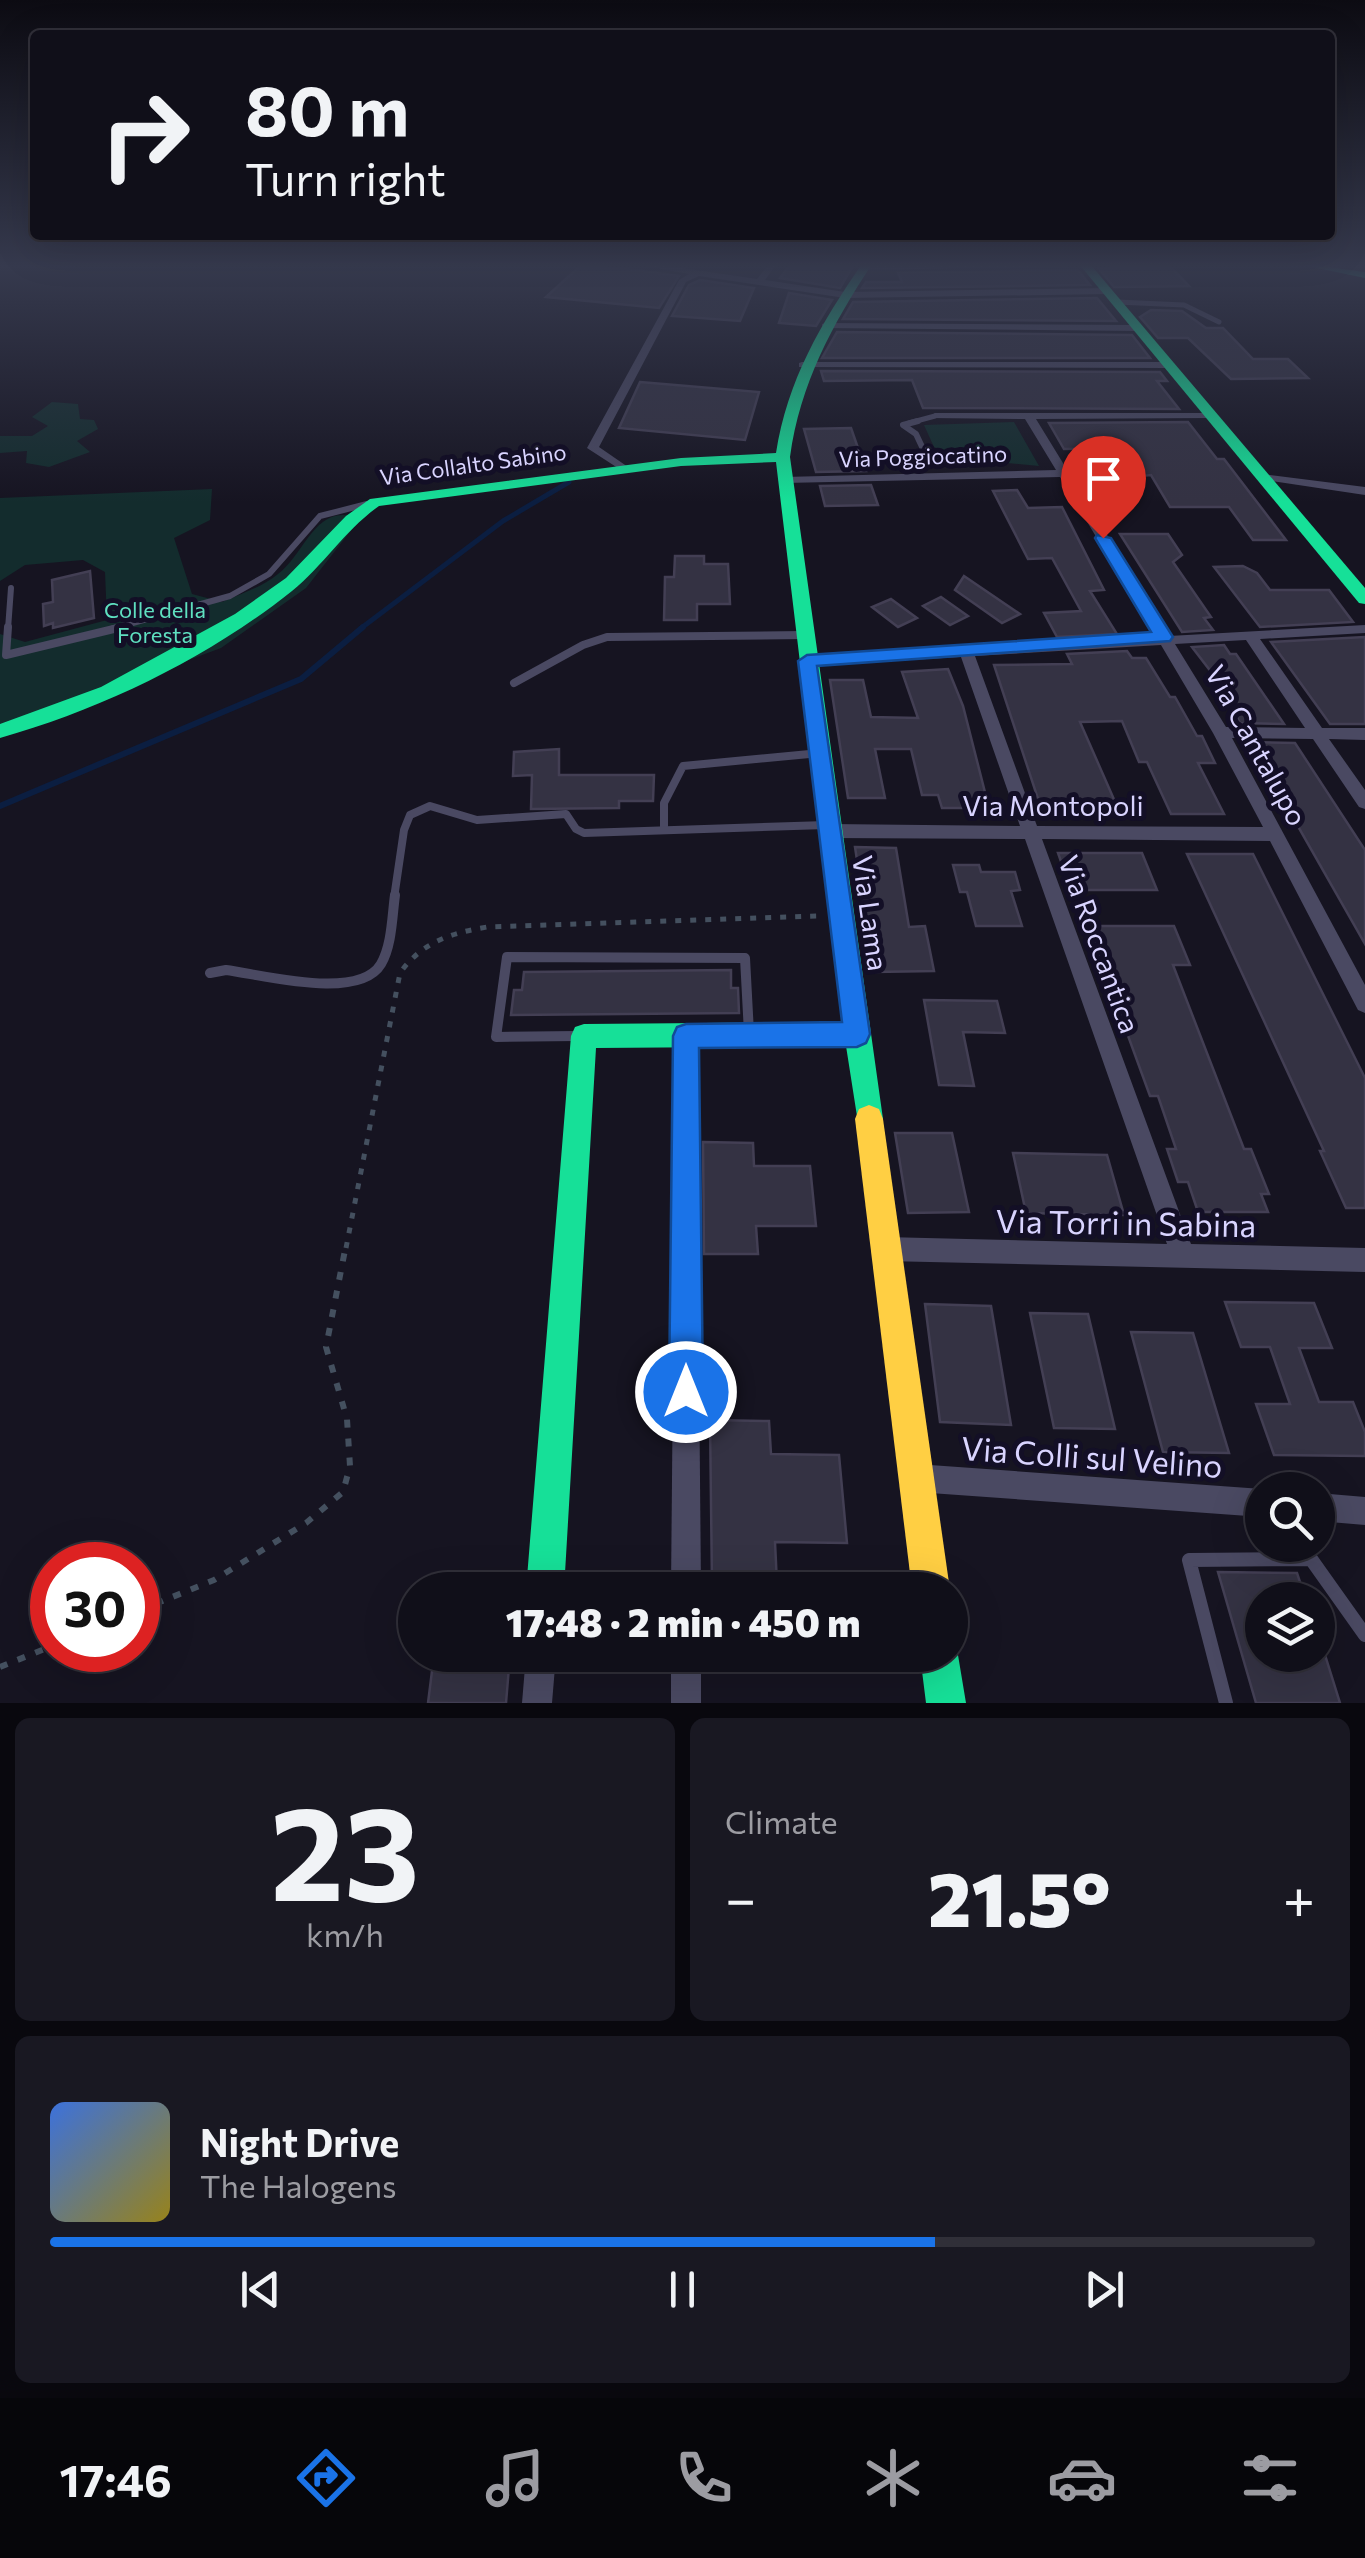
<!DOCTYPE html>
<html lang="en">
<head>
<meta charset="utf-8">
<style>
	body { margin:0; font-family:Commissioner,sans-serif; background:#191822; color:#f1f3f6; height:100vh; display:flex; flex-direction:column; font-size:38px; white-space:nowrap }
	* { box-sizing:border-box; margin:0 }
	p { font-size:32px; color:#9c9ca2 }
	.icon { flex:none; width:55px; height:55px; fill:none; stroke:currentColor; stroke-width:2; stroke-linecap:round; stroke-linejoin:round }
	.map { position:relative; height:1703px; overflow:hidden }
	.panel { display:flex; flex-direction:column; gap:15px; padding:15px; background:#09080e; flex:1 }
	.panel>* { flex:none }
	.banner { position:absolute; left:30px; top:30px; width:1305px; height:210px; border-radius:10px; box-shadow:0 10px 40px #0002,0 0 0 2px #302f38; background:#100f19; color:#f1f3f6; overflow:hidden }
	.tools { position:absolute; left:1245px; top:1472px; display:grid; gap:20px }
	.tools a { display:grid; place-items:center; width:90px; height:90px; border-radius:50%; background:#100f19; box-shadow:0 10px 40px #0002,0 0 0 2px #302f38; font-size:50px }
	.speed { position:absolute; left:30px; top:1542px; display:flex; gap:20px; font-size:50px; font-weight:700; text-align:center }
	.speed>* { display:grid; place-content:center; width:130px; height:130px; border-radius:50%; background:#100f19; box-shadow:0 10px 40px #0002,0 0 0 2px #302f38; line-height:1 }
	.speed .limit { border:15px solid #d22; background:#fff; color:#111 }
	.pin { position:absolute; display:grid; place-items:center; width:85px; height:85px; color:#fff; margin:-102px -42px; border-radius:50% 50% 50% 0; rotate:-45deg; box-shadow:0 0 10px #0007 }
	.pin .icon { rotate:45deg }
	.me { position:absolute; width:110px; margin:-55px; rotate:0deg; stroke-linejoin:round; filter:drop-shadow(0 0 8px #0008) }
	.turn { display:flex; align-items:center; gap:35px; height:210px; padding:0 50px; font-size:45px }
	.turn .icon { width:130px; height:130px; stroke-width:2.5 }
	.turn b { display:block; font-size:70px; line-height:85px }
	.big { font-size:75px; font-weight:800; line-height:1.1 }
	.panel .tile { flex:1; display:flex; flex-direction:column; justify-content:center; gap:15px; min-width:0; padding:0 35px; border-radius:15px; background:#191822 }
	.panel .dial { align-items:center; gap:0 }
	.dial b { font-size:130px; line-height:1 }
	.song { display:flex; align-items:center; gap:30px }
	.cover { width:120px; height:120px; border-radius:15px; background:linear-gradient(135deg,hsl(220 70% 55%),hsl(50 70% 35%)) }
	.played { height:10px; border-radius:5px; background:linear-gradient(90deg,#1a73e8 70%,#302f38 70%) }
	.keys { display:flex; justify-content:space-around; direction:ltr }
	.heat { display:flex; justify-content:space-between; align-items:center; font-size:55px; direction:ltr }
	.panel .tiles { flex:1; display:grid; gap:15px; grid-template-columns:1fr 1fr }
	.tile:last-child { grid-column:span 2 }
	.trip { position:absolute; left:398px; top:1572px; width:570px; height:100px; border-radius:50px; background:#100f19; box-shadow:0 10px 40px #0002,0 0 0 2px #302f38; font-weight:800; line-height:100px; text-align:center }
	.tab-bar { display:flex; height:160px; justify-content:space-around; align-items:center; background:#06060a; color:#9c9ca2 }
	.tab-bar .icon { width:70px; height:70px }
	.tab-bar .current { color:#1a73e8 }
	.tab-bar b { font-size:45px; color:#f1f3f6 }
	.map>svg:first-child { display:block }
	.green { fill:#132c2d }
	.lines { fill:none; stroke-linecap:round; stroke-linejoin:round }
	.stream-far1 { stroke:#0b1e41; stroke-width:5 }
	.stream { stroke:#0b1e41; stroke-width:6 }
	.building { fill:#343243; stroke:#433f54; stroke-width:2.5 }
	.path-far1 { stroke:#44505f; stroke-width:5; stroke-dasharray:6 9; stroke-linecap:butt }
	.path { stroke:#44505f; stroke-width:6; stroke-dasharray:8 11; stroke-linecap:butt }
	.lane-far4 { stroke:#4a4962; stroke-width:5 }
	.lane-far3 { stroke:#4a4962; stroke-width:6 }
	.lane-far2 { stroke:#4a4962; stroke-width:8 }
	.lane-far1 { stroke:#4a4962; stroke-width:10 }
	.lane { stroke:#4a4962; stroke-width:14 }
	.street { fill:#4a4962; fill-rule:evenodd }
	.fast { fill:#16e098; fill-rule:evenodd }
	.slow { fill:#ffcf43; fill-rule:evenodd }
	.route { fill:#1a73e8; stroke:#114b97; stroke-width:2.5 }
	.labels { text-anchor:middle; dominant-baseline:central; stroke-width:10; stroke-linejoin:round; paint-order:stroke }
	.far-street-label { font-size:22px; fill:#d9d4ff; stroke:#130f26 }
	.far-park-label { font-size:22px; fill:#5fe0c0; stroke:#130f26 }
	.street-label { font-size:28px; fill:#d9d4ff; stroke:#130f26 }
	.near-street-label { font-size:32px; fill:#d9d4ff; stroke:#130f26 }
</style>
</head>
<body>
<div class="map">
<svg width="1365" height="1703" viewBox="0 0 1365 1703">
	<rect width="100%" height="100%" fill="#161421"/>
	<g class="green">
		<path d="M52,402L78,404L80,419L94,420L98,429L77,441L90,452L49,467L26,463L27,451L0,453V436H32L48,426L32,417Z"/>
		<path d="M1014,422L1039,466L1007,463L961,468L956,456L934,447L924,425Z"/>
		<path d="M212,489L210,520L174,538L192,594L222,602C241,594 262,587 278,574C306,553 316,500 360,519L306,588L221,648L17,724L0,725V634L25,642L107,620L105,572L83,560L25,565L0,581V498Z"/>
	</g>
	<g class="lines">
		<path class="stream-far1" d="M360,629L503,521L569,482"/>
		<path class="stream" d="M0,806L301,679L363,627"/>
	</g>
	<g class="building">
		<path d="M791,264H854L840,288L780,278Z"/>
		<path d="M1108,264H1168L1189,286L1114,287L1099,269H1112Z"/>
		<path d="M580,266L636,270L679,276L659,308L546,297Z"/>
		<path d="M1078,270L1090,285L862,288L866,282H902L898,273Z"/>
		<path d="M700,280L754,288L740,321L672,316L689,285Z"/>
		<path d="M789,293L832,300L816,326L779,323Z"/>
		<path d="M1097,298L1116,321L843,319L853,302Z"/>
		<path d="M1151,310L1182,311L1206,328H1223L1253,359H1288L1308,378L1231,379L1188,338H1158L1140,317Z"/>
		<path d="M837,332L1132,335L1150,358H822Z"/>
		<path d="M821,371L1160,372L1167,381H1157L1179,409L923,408L912,380L824,381Z"/>
		<path d="M640,382L759,392L745,440L619,428Z"/>
		<path d="M1188,422L1217,459H1224L1286,540H1253L1229,507H1170L1151,475L1141,476L1120,448L1064,449L1049,423Z"/>
		<path d="M851,428L866,471L816,472L804,429Z"/>
		<path d="M871,485L878,505L825,506L820,486Z"/>
		<path d="M1017,490L1028,508L1062,507L1104,590L1090,591L1117,634L1057,637L1044,613L1081,611L1052,558L1028,559L993,491Z"/>
		<path d="M1120,534H1168L1182,555L1173,562L1211,617L1204,618L1213,630L1182,632Z"/>
		<path d="M675,556H704V564H728L730,604H697V620H664L665,577H674Z"/>
		<path d="M1243,566L1257,573L1270,590H1329L1353,622L1260,627L1214,567Z"/>
		<path d="M90,571L94,618L53,628V623L44,626L43,604L53,602L52,580Z"/>
		<path d="M964,576L1020,614L1002,623L955,590Z"/>
		<path d="M941,597L968,616L950,625L923,606Z"/>
		<path d="M891,599L917,618L898,627L872,607Z"/>
		<path d="M1365,637V724H1330L1271,642Z"/>
		<path d="M1224,645L1230,654H1236L1284,724L1240,723L1215,677L1192,647Z"/>
		<path d="M1127,651L1132,658H1146L1170,697H1175L1197,736H1202L1215,763H1198L1224,814H1171L1147,762H1139L1122,721L1080,722L1116,804L1040,805L994,665L1072,664L1067,654Z"/>
		<path d="M948,669L963,706L989,808H942L938,795H922L911,749H875L885,798H848L830,680H863L871,717L918,718L902,672Z"/>
		<path d="M1250,742L1295,743L1365,850V944Z"/>
		<path d="M559,749V775H654L653,801H619V808L531,809L532,775L513,776L514,752Z"/>
		<path d="M855,847L896,848L909,927L925,926L934,971L874,972Z"/>
		<path d="M1058,853H1142L1157,890H1071Z"/>
		<path d="M1187,854H1253L1365,1078V1208H1346L1320,1151H1324Z"/>
		<path d="M953,865H979L981,872H1015L1020,890L1011,891L1022,926H976L967,892H960Z"/>
		<path d="M1088,926H1174L1190,965H1173L1244,1149H1251L1269,1194H1261L1268,1212H1198L1188,1182H1178L1167,1149H1176L1158,1096H1150Z"/>
		<path d="M731,970V988H738L739,1013L511,1015L514,990H522L524,972Z"/>
		<path d="M924,1000L997,1001L1005,1033L963,1032L974,1086L939,1085Z"/>
		<path d="M895,1133H952L969,1212L908,1213Z"/>
		<path d="M703,1142L753,1143L754,1166H810L816,1226H756L758,1254H704Z"/>
		<path d="M1013,1153L1107,1155L1124,1215L1026,1213Z"/>
		<path d="M1225,1302L1314,1303L1332,1348H1299L1319,1402H1353L1365,1432V1456L1274,1455L1256,1404H1290L1270,1347H1241Z"/>
		<path d="M925,1304L991,1306L1011,1425L940,1422Z"/>
		<path d="M1030,1313L1088,1314L1115,1429L1054,1428Z"/>
		<path d="M1131,1332L1193,1333L1229,1453L1163,1452Z"/>
		<path d="M710,1420L769,1421L771,1454L839,1455L847,1543L775,1542L777,1584H712Z"/>
		<path d="M1218,1572L1297,1573L1306,1600H1262V1655H1325L1340,1703H1256Z"/>
		<path d="M434,1655H510L506,1703H428Z"/>
	</g>
	<g class="lines">
		<path class="path-far1" d="M346,1248L400,973C422,942 451,933 487,927L819,916"/>
		<g class="path">
			<path d="M138,1611L214,1580L306,1523L343,1492L350,1466L347,1419L326,1347L346,1245"/>
			<path d="M0,1667L52,1646"/>
		</g>
		<g class="lane-far4">
			<path d="M1117,302L1184,305L1219,322"/>
			<path d="M909,423L935,416"/>
		</g>
		<g class="lane-far3">
			<path d="M918,421L903,425L916,434L924,451"/>
			<path d="M8,629L11,588"/>
			<path d="M111,629L230,596L269,574L320,516L367,504"/>
		</g>
		<g class="lane-far2">
			<path d="M8,627L6,655L122,627"/>
			<path d="M514,683L583,645L607,637L804,635"/>
			<path d="M664,830V803L683,766L820,753"/>
			<path d="M394,898L404,830L410,815L430,806L477,820L566,814L576,829L584,833L826,825"/>
		</g>
		<g class="lane-far1">
			<path d="M210,973L226,970C264,975 359,1001 381,964C392,945 392,917 395,895"/>
			<path d="M577,1036L496,1037L507,957L745,958L749,1033"/>
		</g>
		<path class="lane" d="M1226,1703L1189,1560L1311,1559L1365,1635"/>
		<g class="street">
			<path d="M635,264H655L757,279L769,264H777L765,280L845,292L1108,288L1112,291L1108,294L845,298L699,276L686,282L599,447L628,467V471L624,472L587,448L679,280L689,274Z"/>
			<path d="M950,264H1089L1085,266L864,270L860,268L864,266Z"/>
			<path d="M825,323L1138,325L1143,328L1138,331L822,328V324Z"/>
			<path d="M802,362H1169L1174,365L1169,368L799,367V363Z"/>
			<path d="M935,413H1215V417L1211,418L1036,419L1169,636L1365,625V633L1260,639L1322,728H1365V740L1329,739L1365,790V809L1359,807L1313,739L1232,738L1365,985V1013L1358,1010L1270,841L1042,839L1191,1244L1365,1248V1272L885,1261L877,1257L873,1249L877,1241L885,1237L1167,1244L1025,839L830,838L821,831L830,824L1020,826L961,657L807,666L802,664V658L966,645L1156,636L1060,477L784,483L778,480L784,477L1056,470L1025,419L931,418L930,416ZM1246,640L1305,728L1226,727L1175,644ZM1161,645L1213,733L1263,827L1037,826L975,656Z"/>
			<path d="M1263,474L1365,487V495L1259,479L1257,477Z"/>
			<path d="M686,1027L693,1029L696,1036L701,1590H671L676,1036L679,1029Z"/>
			<path d="M916,1464L1262,1489V1517L916,1492L906,1488L902,1478L906,1468Z"/>
			<path d="M1318,1493L1365,1497V1525L1318,1521Z"/>
			<path d="M526,1655H556L552,1703H522Z"/>
			<rect x="671" y="1655" width="30" height="48"/>
		</g>
		<g class="fast">
			<path d="M862,264H872C832,325 800,384 790,457L883,1119L879,1129L869,1133L859,1129L846,1046L596,1048L564,1590H526L571,1036L575,1027L584,1024L843,1022L776,462L681,466L379,506C345,530 324,565 292,591C208,658 103,709 0,738V724L101,687L235,614L286,578L346,516L370,499L681,458L776,453C787,381 821,323 862,264Z"/>
			<path d="M1079,264H1090L1365,588V604L1359,603Z"/>
			<path d="M1307,264L1365,272V278L1312,267Z"/>
			<path d="M950,1640L958,1655L966,1703H926L920,1655H950Z"/>
		</g>
		<path class="slow" d="M869,1105L879,1109L883,1119L950,1590H912L855,1119L859,1109Z"/>
	</g>
	<linearGradient id="sky" x2="0" y2="1"><stop stop-color="#0c0b12"/><stop offset="0.53" stop-color="#363a4e"/><stop offset="1" stop-color="#363a4e" stop-opacity="0"/></linearGradient>
	<rect width="1365" height="502" fill="url(#sky)"/>
	<path class="route" d="M1097,535L1111,538L1173,637L1170,641L817,666L870,1034L866,1043L857,1047L699,1048L703,1392L698,1404L686,1409L674,1404L669,1392L673,1036L677,1027L686,1024L842,1022L798,661L807,655L1151,632L1095,538Z"/>
	<g class="labels">
		<g class="far-street-label">
			<text transform="translate(923 456) rotate(-2)">Via Poggiocatino</text>
			<text transform="translate(473 464) rotate(-8)">Via Collalto Sabino</text>
		</g>
		<g class="far-park-label">
			<text x="155" y="609">Colle della<tspan x="155" dy="25">Foresta</tspan></text>
		</g>
		<g class="street-label">
			<text transform="translate(1257 745) rotate(61)">Via Cantalupo</text>
			<text x="1053" y="805">Via Montopoli</text>
			<text transform="translate(871 913) rotate(82)">Via Lama</text>
			<text transform="translate(1100 944) rotate(70)">Via Roccantica</text>
		</g>
		<g class="near-street-label">
			<text transform="translate(1126 1222) rotate(1)">Via Torri in Sabina</text>
			<text transform="translate(1092 1456) rotate(4)">Via Colli sul Velino</text>
		</g>
	</g>
</svg>
<div class="tools">
<a><svg class="icon" aria-label="search" viewBox="0 0 24 24"><circle cx="10" cy="10" r="6"/><path d="M15 15l6 6"/></svg></a>
<a><svg class="icon" aria-label="layers" viewBox="0 0 24 24"><path d="M12 4l9 5-9 5-9-5zM3 14l9 5 9-5"/></svg></a>
</div>
<div class="speed"><div class="limit">30</div></div>
<div class="pin" style="left:1103px;top:538px;background:#d93025"><svg class="icon" aria-label="arrive" viewBox="0 0 24 24"><path d="M6 21V4h12l-3 4 3 4H6"/></svg></div>
<svg class="me" style="left:686px;top:1392px" viewBox="-20 -20 40 40"><circle r="17" fill="#1a73e8" stroke="#fff" stroke-width="3"/><path d="M0-11L8 9 0 5-8 9z" fill="#fff"/></svg>
<div class="trip">17:48 · 2 min · 450 m</div>
<div class="banner">
<div class="turn"><svg class="icon" aria-label="right" viewBox="0 0 24 24"><path d="M7 20v-9h11M14 6l5 5-5 5"/></svg><div><b>80 m</b>Turn right</div></div>
</div>
</div>
<section class="panel">
<div class="tiles">
<div class="tile dial"><b>23</b><p>km/h</p></div>
<div class="tile"><p>Climate</p>
<div class="heat"><a>−</a><b class="big">21.5°</b><a>+</a></div>
</div>
<div class="tile">
<div class="song"><i class="cover"></i><div><b>Night Drive</b><p>The Halogens</p></div></div>
<div class="played"></div>
<div class="keys"><svg class="icon" aria-label="previous" viewBox="0 0 24 24"><path d="M18 5L8 12l10 7zM5 5v14"/></svg><svg class="icon" aria-label="pause" viewBox="0 0 24 24"><path d="M8 5v14M16 5v14"/></svg><svg class="icon" aria-label="next" viewBox="0 0 24 24"><path d="M6 5l10 7-10 7zM19 5v14"/></svg></div>
</div>
</div>
</section>
<nav class="tab-bar">
<b>17:46</b>
<svg class="icon current" aria-label="directions" viewBox="0 0 24 24"><path d="M12 3l9 9-9 9-9-9zM9 14v-3h6M13 9l2 2-2 2"/></svg>
<svg class="icon" aria-label="music" viewBox="0 0 24 24"><path d="M9 18V5l10-2v13"/><circle cx="6" cy="18" r="3"/><circle cx="16" cy="16" r="3"/></svg>
<svg class="icon" aria-label="phone" viewBox="0 0 24 24"><path d="M5 4h4l2 5-3 2q2 4 5 5l2-3 5 2v4C11 20 4 13 5 4z"/></svg>
<svg class="icon" aria-label="climate" viewBox="0 0 24 24"><path d="M12 3v18M4 7l16 10M4 17L20 7"/></svg>
<svg class="icon" aria-label="car" viewBox="0 0 24 24"><path d="M5 17H2v-5l4-1 3-4h7l3 4 3 1v5h-3M9 17h6M6 11h13"/><circle cx="7" cy="17" r="2"/><circle cx="17" cy="17" r="2"/></svg>
<svg class="icon" aria-label="filters" viewBox="0 0 24 24"><path d="M4 7h16M4 17h16"/><circle cx="9" cy="7" r="2"/><circle cx="15" cy="17" r="2"/></svg>
</nav>
</body>
</html>
